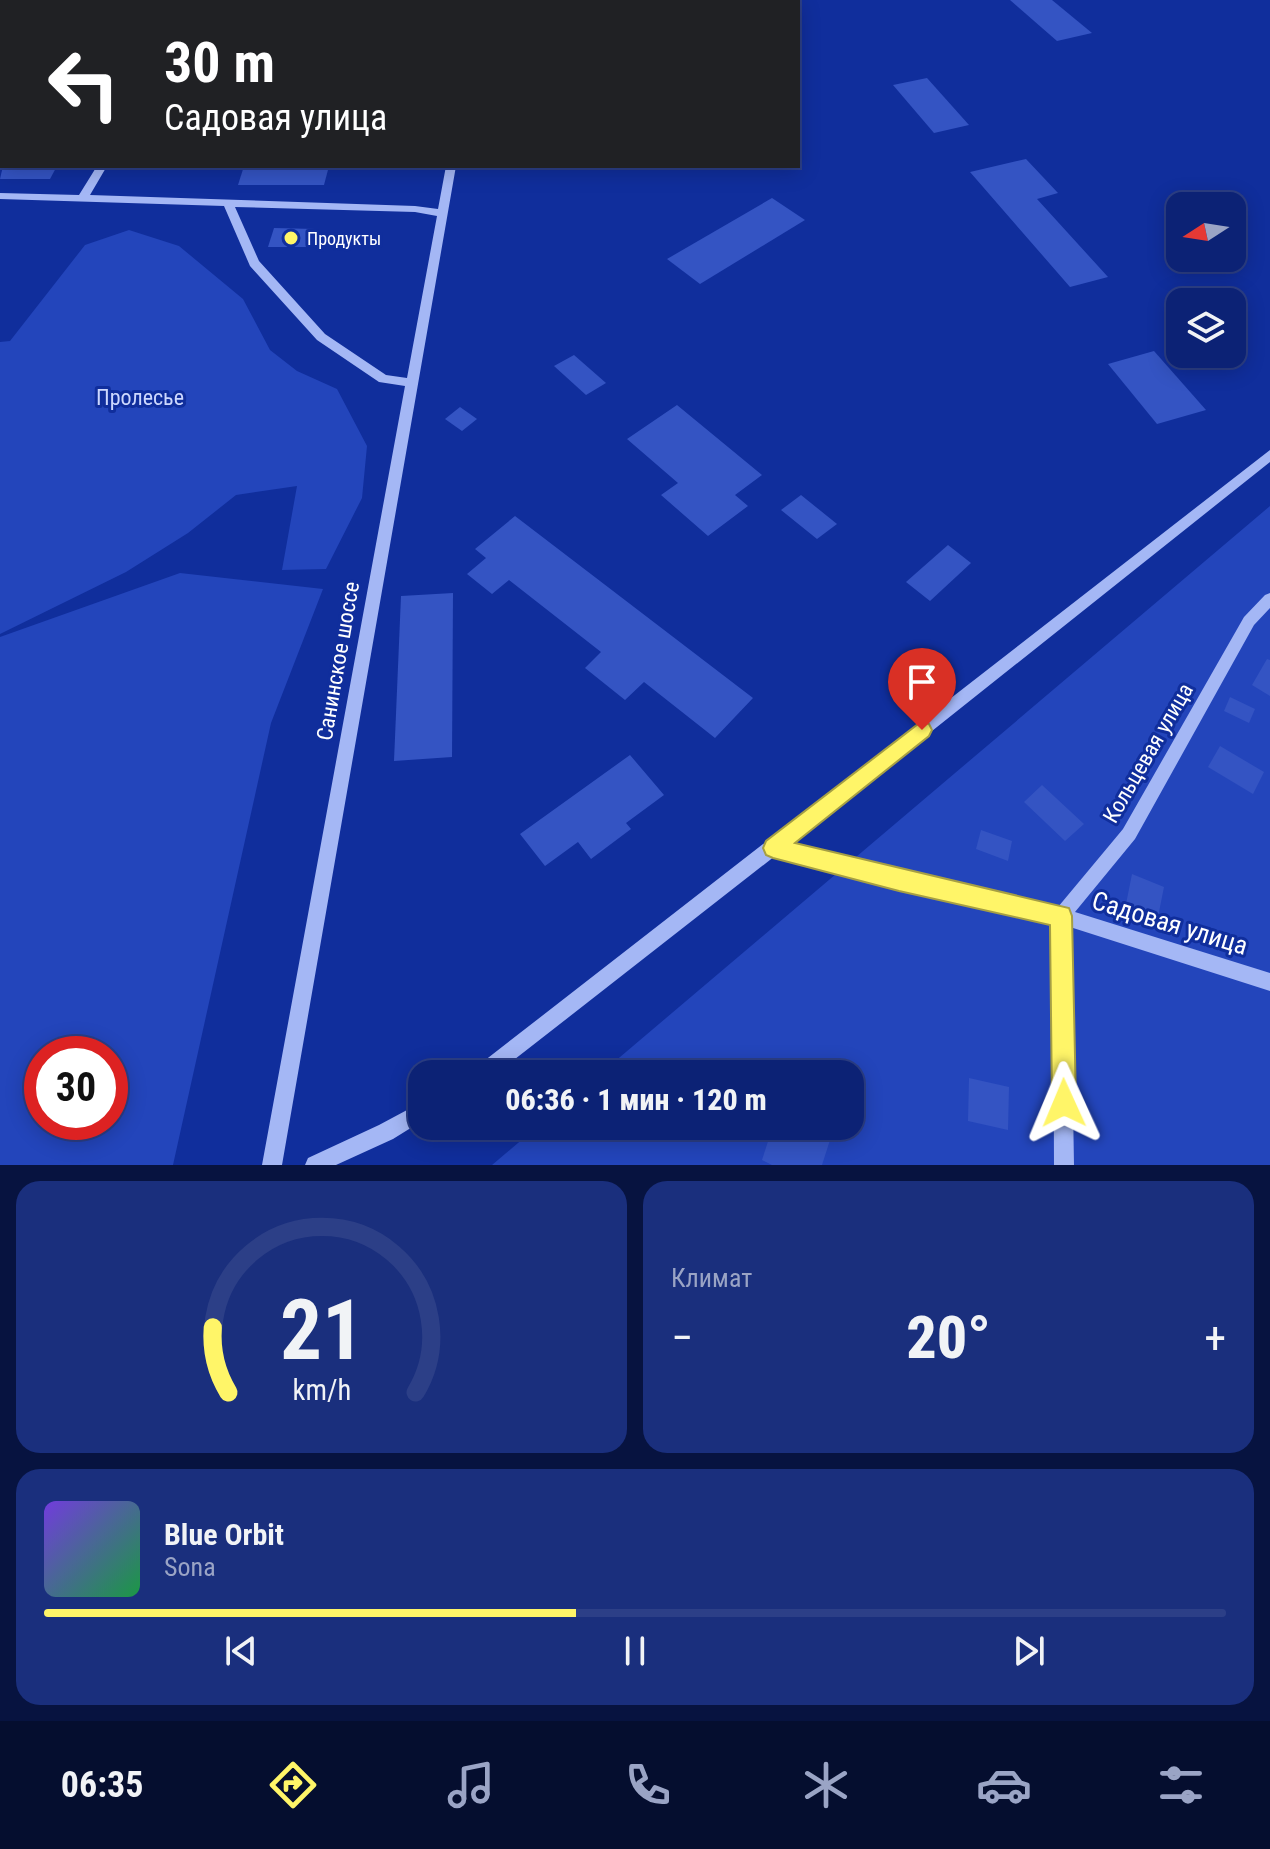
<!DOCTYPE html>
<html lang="ru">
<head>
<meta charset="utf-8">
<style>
	body { margin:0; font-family:"Roboto Condensed",sans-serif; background:#1a2f7d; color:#f1f3f6; height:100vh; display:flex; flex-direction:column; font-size:30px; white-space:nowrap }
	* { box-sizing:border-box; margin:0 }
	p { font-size:26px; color:#9aa4c5 }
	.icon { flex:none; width:44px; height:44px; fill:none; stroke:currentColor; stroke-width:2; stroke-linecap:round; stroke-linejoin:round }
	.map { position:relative; height:1165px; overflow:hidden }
	.sheet { display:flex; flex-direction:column; gap:16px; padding:16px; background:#071340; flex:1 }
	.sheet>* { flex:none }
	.guide { position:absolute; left:0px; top:0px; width:800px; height:168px; box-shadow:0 4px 20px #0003,0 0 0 2px #2c3f87; background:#202124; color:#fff; overflow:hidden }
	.needle { width:52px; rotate:258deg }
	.tools { position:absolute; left:1166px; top:192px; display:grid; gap:16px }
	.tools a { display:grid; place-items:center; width:80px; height:80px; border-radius:16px; background:#0c2275; box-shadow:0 4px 20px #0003,0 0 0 2px #2c3f87; font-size:40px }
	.speed { position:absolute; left:24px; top:1036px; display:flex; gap:16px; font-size:40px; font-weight:700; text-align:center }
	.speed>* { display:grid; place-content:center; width:104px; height:104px; border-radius:50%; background:#0c2275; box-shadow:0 4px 20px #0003,0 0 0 2px #2c3f87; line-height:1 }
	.speed .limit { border:12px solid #d22; background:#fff; color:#111 }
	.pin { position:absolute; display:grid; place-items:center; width:68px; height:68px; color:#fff; margin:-82px -34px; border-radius:50% 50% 50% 0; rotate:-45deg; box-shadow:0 0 8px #0007 }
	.pin .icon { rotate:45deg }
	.me { position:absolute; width:88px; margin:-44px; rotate:359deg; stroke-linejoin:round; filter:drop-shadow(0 0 6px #0008) }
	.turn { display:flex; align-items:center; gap:28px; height:168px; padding:0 32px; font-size:36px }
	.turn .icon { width:104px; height:104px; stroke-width:2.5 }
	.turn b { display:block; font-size:56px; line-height:68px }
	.big { font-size:60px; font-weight:800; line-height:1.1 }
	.sheet .widget { flex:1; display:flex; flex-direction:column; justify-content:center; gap:12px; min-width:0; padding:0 28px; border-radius:24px; background:#1a2f7d }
	.sheet .dial { align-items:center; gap:0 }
	.dial svg { height:208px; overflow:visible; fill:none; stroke:#2c3f87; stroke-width:7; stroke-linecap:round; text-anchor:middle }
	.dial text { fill:#f1f3f6; stroke:none }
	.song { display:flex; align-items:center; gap:24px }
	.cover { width:96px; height:96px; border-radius:12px; background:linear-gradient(135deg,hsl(260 70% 55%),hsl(140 70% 35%)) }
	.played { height:8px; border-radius:4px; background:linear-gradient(90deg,#fff568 45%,#2c3f87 45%) }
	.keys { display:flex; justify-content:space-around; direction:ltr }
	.heat { display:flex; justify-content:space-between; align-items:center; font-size:44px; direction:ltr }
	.sheet .tiles { flex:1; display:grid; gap:16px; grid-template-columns:1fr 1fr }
	.widget:last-child { grid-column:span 2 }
	.trip { position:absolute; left:408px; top:1060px; width:456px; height:80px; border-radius:24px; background:#0c2275; box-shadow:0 4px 20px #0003,0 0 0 2px #2c3f87; font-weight:800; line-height:80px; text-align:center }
	.tabs { display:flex; height:128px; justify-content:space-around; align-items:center; background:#050e2f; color:#9aa4c5 }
	.tabs .icon { width:56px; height:56px }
	.tabs .on { color:#fff568 }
	.tabs b { font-size:36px; color:#f1f3f6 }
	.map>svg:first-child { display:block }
	.green { fill:#2345bb; fill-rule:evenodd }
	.building { fill:#3454c3 }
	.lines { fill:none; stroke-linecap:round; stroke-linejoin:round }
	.minor { fill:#a4b7f5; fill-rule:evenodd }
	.route { fill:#fff568; stroke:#a69f44; stroke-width:2 }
	.poi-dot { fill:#fff568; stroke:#102e9c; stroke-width:3 }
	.labels { text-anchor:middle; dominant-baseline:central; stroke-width:6; stroke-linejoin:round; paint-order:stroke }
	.far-poi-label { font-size:18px; fill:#fff; stroke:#102e9c; text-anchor:start }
	.park-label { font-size:22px; fill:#cdd8fe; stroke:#102e9c }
	.street-label { font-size:22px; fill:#fff; stroke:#102e9c }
	.near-street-label { font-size:26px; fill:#fff; stroke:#102e9c }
</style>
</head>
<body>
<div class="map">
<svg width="1270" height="1165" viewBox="0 0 1270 1165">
	<rect width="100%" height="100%" fill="#102e9c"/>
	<g class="green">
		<path d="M129,230L179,246L243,299L270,350L297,371L337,389L367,446L362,498L326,569L282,570L297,486L236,495L188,533L126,572L0,634V342L10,341L85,245Z"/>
		<path d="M1270,506V1165H492L538,1126H850V1074H600Z"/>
		<path d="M180,573L323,589L271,723L173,1165H0V637ZM42,1054H110V1122H42Z"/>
	</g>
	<g class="building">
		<path d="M1010,0H1052L1092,33L1057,41Z"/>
		<path d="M927,78L969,125L934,133L893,85Z"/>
		<path d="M1026,159L1058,193L1037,199L1108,277L1070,287L970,172Z"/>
		<path d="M3,166H57L50,179H0Z"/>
		<path d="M244,166H329L324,185H238Z"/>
		<path d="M772,198L805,220L700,284L667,259Z"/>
		<path d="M274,228L315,229L309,247H268Z"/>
		<path d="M1154,351L1206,410L1157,424L1108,364Z"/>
		<path d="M574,355L606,383L586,395L554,366Z"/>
		<path d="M677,405L762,475L735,495L748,506L708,536L661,495L678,483L627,439Z"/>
		<path d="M460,407L477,419L462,431L445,419Z"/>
		<path d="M801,495L837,524L817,539L781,510Z"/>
		<path d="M515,516L753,698L715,738L644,682L625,700L585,668L601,652L509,580L492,594L467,574L486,558L475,549Z"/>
		<path d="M948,545L971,563L930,601L906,582Z"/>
		<path d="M453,593L452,757L394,761L401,596Z"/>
		<path d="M1267,659L1270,660V696L1252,685Z"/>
		<path d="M1230,697L1255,709L1249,723L1224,711Z"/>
		<path d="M1220,746L1264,772L1253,794L1208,767Z"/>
		<path d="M630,755L664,795L626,823L631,829L591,859L578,842L545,866L520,834Z"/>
		<path d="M1042,785L1084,824L1065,841L1024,802Z"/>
		<path d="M981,830L1012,841L1008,861L976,849Z"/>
		<path d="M1132,874L1164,887L1158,917L1126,904Z"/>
		<path d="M969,1078L1009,1087L1008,1130L968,1121Z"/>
		<path d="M773,1126H802L830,1140L822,1165H772L762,1160Z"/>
	</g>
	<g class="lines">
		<g class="minor">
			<path d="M475,0H483L482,2H474Z"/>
			<rect x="0" y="27" width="2" height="6"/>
			<path d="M2,88V97L0,98V89Z"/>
			<path d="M97,166H107L90,195L415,206L438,209L446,166H456L282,1165H262L405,386L379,382L317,340L250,266L224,206L0,199V193L79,195ZM235,207L415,212L437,216L407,378L386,375L325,334L259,261Z"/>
			<path d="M1270,450V462L790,844L899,872L1058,907L1123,829L1244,617L1265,595L1270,593V608L1254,625L1135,839L1075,912L1270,973V991L1070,927L1074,1165H1054L1053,923L899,888L775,856L496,1074H472L475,1068Z"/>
			<path d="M422,1102V1121L393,1139L336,1165H305L308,1158L379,1125Z"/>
		</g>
	</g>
	<path class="route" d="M922,721L929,724L932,730L929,736L795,843L1069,908L1072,916L1076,1103L1072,1111L1064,1115L1055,1111L1052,1103L1050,925L899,891L773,858L766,855L763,848L766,841Z"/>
	<circle class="poi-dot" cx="291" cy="238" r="8"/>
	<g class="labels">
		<g class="far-poi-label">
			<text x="307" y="238">Продукты</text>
		</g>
		<g class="park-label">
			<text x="140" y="397">Пролесье</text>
		</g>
		<g class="street-label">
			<text transform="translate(338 661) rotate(-80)">Санинское шоссе</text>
			<text transform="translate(1148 753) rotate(-60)">Кольцевая улица</text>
		</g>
		<g class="near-street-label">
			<text transform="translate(1170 923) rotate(17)">Садовая улица</text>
		</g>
	</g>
</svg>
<div class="tools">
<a><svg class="needle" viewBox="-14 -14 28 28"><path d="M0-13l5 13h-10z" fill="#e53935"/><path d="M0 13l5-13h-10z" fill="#9aa4c5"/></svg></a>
<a><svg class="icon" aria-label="layers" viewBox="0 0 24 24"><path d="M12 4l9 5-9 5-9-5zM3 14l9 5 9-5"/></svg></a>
</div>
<div class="speed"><div class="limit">30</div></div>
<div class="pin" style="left:922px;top:730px;background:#d93025"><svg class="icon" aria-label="arrive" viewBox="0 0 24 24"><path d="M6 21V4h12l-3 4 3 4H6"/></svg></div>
<svg class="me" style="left:1064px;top:1103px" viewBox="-20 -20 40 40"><path d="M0-17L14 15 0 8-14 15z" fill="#fff568" stroke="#fff" stroke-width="4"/></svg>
<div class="trip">06:36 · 1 мин · 120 m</div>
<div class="guide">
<div class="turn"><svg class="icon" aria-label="left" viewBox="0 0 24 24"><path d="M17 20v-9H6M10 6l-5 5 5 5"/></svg><div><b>30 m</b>Садовая улица</div></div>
</div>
</div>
<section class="sheet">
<div class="tiles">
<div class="widget dial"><svg viewBox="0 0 100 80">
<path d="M14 69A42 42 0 1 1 86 69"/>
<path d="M14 69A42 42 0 0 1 8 44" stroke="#fff568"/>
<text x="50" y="56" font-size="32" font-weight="700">21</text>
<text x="50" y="72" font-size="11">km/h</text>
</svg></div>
<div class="widget"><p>Климат</p>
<div class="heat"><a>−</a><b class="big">20°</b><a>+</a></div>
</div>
<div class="widget">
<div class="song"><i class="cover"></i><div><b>Blue Orbit</b><p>Sona</p></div></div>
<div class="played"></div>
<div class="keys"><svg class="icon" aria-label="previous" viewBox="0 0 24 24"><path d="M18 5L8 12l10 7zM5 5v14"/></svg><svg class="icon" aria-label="pause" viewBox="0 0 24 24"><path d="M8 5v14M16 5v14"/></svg><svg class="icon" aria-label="next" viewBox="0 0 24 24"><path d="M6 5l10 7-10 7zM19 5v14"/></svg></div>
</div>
</div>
</section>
<nav class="tabs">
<b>06:35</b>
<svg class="icon on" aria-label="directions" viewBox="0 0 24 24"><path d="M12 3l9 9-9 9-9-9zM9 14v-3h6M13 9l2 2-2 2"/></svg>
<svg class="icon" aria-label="music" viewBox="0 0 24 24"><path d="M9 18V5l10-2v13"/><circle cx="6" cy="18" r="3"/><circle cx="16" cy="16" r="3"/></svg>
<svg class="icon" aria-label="phone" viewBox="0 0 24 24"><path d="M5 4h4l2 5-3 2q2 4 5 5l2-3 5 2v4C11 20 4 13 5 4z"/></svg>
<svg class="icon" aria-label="climate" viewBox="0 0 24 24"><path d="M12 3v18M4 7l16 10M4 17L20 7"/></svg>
<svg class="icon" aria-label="car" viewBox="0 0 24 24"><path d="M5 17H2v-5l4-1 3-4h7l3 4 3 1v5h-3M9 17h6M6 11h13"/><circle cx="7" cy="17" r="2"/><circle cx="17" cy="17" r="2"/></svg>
<svg class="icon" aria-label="filters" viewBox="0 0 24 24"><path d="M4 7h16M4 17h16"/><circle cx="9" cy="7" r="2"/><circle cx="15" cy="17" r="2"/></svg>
</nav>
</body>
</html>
